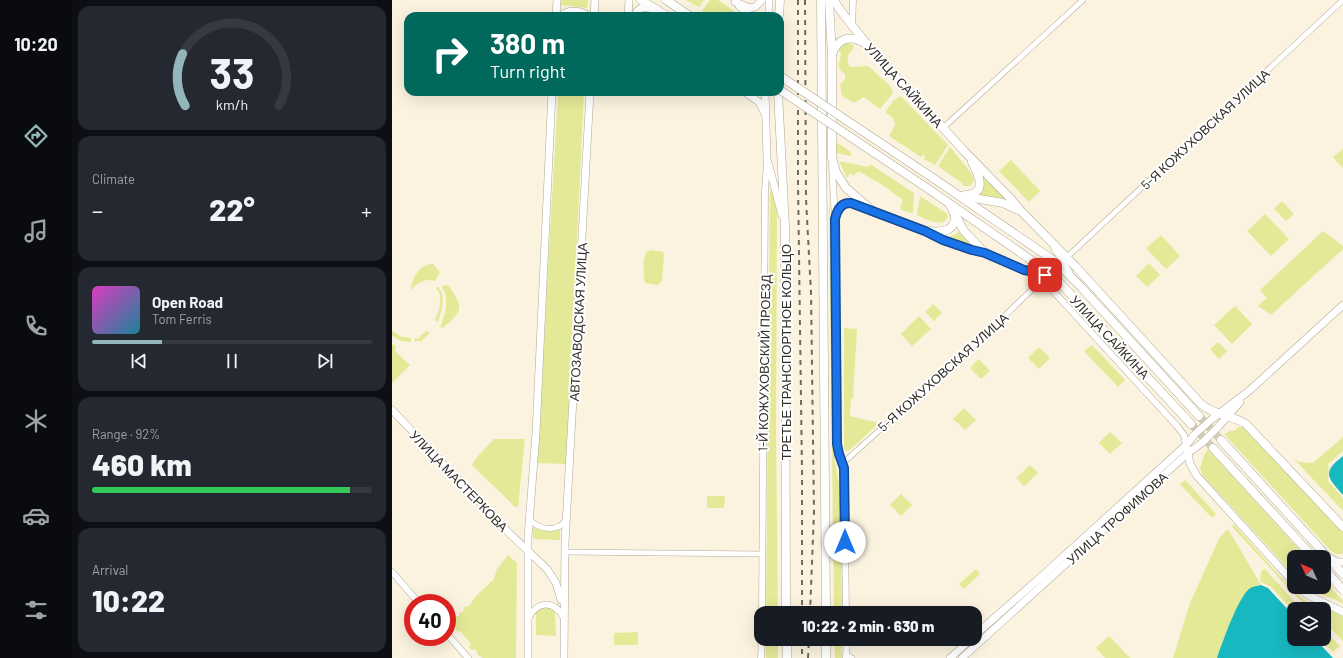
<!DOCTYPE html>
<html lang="en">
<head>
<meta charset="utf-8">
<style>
	body { margin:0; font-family:Barlow,sans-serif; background:#242831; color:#f1f3f6; height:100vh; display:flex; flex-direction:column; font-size:15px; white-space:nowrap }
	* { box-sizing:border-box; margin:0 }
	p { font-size:13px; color:#9ea1a6 }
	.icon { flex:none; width:22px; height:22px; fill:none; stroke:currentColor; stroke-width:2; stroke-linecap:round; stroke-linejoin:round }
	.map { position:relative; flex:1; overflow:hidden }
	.panel { display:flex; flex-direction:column; gap:6px; padding:6px; background:#0d0f14; width:320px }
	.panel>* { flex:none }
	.top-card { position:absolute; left:12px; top:12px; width:380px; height:84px; border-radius:12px; box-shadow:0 4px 16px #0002; background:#00695c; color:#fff; overflow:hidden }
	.needle { width:26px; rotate:314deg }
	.controls { position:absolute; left:895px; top:550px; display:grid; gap:8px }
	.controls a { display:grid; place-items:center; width:44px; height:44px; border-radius:8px; background:#171b24; box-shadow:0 4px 16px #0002; font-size:20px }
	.speed { position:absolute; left:12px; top:594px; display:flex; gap:8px; font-size:20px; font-weight:700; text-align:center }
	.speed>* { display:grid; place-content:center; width:52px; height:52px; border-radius:50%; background:#171b24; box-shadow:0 4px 16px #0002; line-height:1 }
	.speed .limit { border:6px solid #d22; background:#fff; color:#111 }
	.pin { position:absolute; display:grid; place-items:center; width:34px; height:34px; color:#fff; margin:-17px; border-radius:8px; box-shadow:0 2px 6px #0006 }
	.me { position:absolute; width:44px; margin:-22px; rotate:0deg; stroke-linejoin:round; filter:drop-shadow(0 0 3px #0008) }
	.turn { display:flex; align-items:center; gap:14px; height:84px; padding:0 20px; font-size:18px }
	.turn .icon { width:52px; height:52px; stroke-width:2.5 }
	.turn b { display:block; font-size:28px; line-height:34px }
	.big { font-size:30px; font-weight:800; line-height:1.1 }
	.panel .tile { flex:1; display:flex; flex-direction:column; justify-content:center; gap:6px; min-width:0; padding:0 14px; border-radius:12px; background:#242831 }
	.panel .dial { align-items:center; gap:0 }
	.dial svg { height:104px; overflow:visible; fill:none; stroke:#363941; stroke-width:7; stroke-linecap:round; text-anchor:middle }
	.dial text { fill:#f1f3f6; stroke:none }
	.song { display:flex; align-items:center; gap:12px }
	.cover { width:48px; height:48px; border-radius:6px; background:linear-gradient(135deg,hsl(310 70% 55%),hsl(190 70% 35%)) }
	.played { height:4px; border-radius:2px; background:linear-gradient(90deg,#93b6bb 25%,#363941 25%) }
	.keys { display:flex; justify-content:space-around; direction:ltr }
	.heat { display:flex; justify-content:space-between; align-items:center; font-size:22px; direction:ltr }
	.charge { height:6px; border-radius:3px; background:linear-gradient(90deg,#34c759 92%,#363941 0) }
	.trip { position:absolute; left:362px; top:606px; width:228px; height:40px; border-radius:12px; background:#171b24; box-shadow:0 4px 16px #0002; font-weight:800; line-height:40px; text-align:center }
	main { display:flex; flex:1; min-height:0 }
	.dock { display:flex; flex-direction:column; width:72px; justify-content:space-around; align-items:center; background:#090b0e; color:#9ea1a6 }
	.dock .icon { width:28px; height:28px }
	.dock .active { color:#93b6bb }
	.dock b { font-size:18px; color:#f1f3f6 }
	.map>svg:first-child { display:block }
	.green { fill:#e4e997 }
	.water { fill:#18b8c0 }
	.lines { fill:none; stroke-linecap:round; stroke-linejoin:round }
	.primary-tunnel { stroke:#d3ccba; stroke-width:8; stroke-dasharray:8 4; stroke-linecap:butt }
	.minor-casing { stroke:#b1a996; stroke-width:6 }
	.tertiary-casing { stroke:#b1a996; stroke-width:7 }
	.secondary-casing { stroke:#b1a996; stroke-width:8 }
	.primary-casing { stroke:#b1a996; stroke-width:9 }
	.minor { stroke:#fff; stroke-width:5 }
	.tertiary { stroke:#fff; stroke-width:6 }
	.secondary { stroke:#fff; stroke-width:7 }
	.primary { stroke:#fff; stroke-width:8 }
	.rail { stroke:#6f6a5f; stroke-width:2; stroke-dasharray:5 5; stroke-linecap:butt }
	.secondary-bridge-casing { stroke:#b1a996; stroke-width:8; stroke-linecap:butt }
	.primary-bridge-casing { stroke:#b1a996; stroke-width:9; stroke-linecap:butt }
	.secondary-bridge { stroke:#fff; stroke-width:7 }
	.primary-bridge { stroke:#fff; stroke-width:8 }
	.route-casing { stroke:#114b97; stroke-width:10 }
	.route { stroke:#1a73e8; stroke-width:7 }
	.labels { text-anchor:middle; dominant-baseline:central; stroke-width:4; stroke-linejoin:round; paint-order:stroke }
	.street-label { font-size:13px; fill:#312e26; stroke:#fff }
</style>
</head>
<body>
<main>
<nav class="dock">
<b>10:20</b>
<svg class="icon active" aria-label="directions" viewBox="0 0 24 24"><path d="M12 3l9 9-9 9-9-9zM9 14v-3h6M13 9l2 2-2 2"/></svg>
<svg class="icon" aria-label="music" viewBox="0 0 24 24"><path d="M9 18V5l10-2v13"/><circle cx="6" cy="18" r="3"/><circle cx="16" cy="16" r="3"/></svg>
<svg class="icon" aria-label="phone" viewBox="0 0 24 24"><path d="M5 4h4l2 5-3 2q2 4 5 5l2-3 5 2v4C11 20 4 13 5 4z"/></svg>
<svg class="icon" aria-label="climate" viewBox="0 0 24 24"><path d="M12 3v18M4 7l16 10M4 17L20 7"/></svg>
<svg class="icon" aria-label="car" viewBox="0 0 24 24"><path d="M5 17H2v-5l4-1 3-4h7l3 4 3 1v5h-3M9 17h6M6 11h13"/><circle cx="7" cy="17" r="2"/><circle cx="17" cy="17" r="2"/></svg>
<svg class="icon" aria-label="filters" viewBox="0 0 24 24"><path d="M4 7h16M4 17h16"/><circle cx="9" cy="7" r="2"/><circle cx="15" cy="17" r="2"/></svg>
</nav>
<section class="panel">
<div class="tile dial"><svg viewBox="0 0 100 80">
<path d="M14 69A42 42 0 1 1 86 69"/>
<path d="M14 69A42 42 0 0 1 12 29" stroke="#93b6bb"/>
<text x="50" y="56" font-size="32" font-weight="700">33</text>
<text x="50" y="72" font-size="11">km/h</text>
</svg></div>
<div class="tile"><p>Climate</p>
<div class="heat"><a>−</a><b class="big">22°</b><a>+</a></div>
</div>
<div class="tile">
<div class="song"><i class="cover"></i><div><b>Open Road</b><p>Tom Ferris</p></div></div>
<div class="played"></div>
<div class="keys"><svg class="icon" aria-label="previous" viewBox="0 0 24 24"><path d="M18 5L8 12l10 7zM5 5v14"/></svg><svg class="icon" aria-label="pause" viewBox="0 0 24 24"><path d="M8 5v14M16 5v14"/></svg><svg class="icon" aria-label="next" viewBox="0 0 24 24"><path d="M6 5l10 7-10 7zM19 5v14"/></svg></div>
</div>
<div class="tile"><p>Range · 92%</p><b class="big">460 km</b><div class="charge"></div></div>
<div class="tile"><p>Arrival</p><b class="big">10:22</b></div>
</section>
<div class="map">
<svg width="951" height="658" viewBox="0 0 951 658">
	<rect width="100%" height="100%" fill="#fbf3df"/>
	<g class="green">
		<path d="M169,0H196L195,8L169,5Z"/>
		<path d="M294,0H312L307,7Z"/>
		<path d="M318,0H326L349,16H318L310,11Z"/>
		<path d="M455,42L462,46L461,49C455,54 455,59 457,66L461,67L476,66L498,86L501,93L488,109L472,97L462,103L450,96L448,84L453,79V74L449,71L446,64L448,60L449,53L447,51L446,48Z"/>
		<path d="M166,92H192L174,464L145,463Z"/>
		<path d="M509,96L556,145L543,165L532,159L533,156L531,155L529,157L497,136C504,124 507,122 494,113V111L501,101Z"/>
		<path d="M444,142L459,152V156L444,153Z"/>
		<path d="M558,147L580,174L582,181L578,186H571V184L546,166Z"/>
		<path d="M951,149V168L941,157Z"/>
		<path d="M619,160L648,191L637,202L607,171Z"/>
		<path d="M447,161L476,167L478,164L522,193L521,212L519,213L510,210L508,208L511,200L489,184L466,171L462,176L458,173L455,178Z"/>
		<path d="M591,176L619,202L586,195L591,182Z"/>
		<path d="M378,191H380L385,212L384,437L386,613H374Z"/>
		<path d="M528,196L554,213L556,216C552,229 535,219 526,216L525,214Z"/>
		<path d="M890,201L902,214L894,221L882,209Z"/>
		<path d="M437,207H438L441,451L449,496L450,613H442Z"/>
		<path d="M873,214L897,239L879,256L855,231Z"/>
		<path d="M569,231L583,247L556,238Z"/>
		<path d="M931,231L951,246V249L879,315L866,306L875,298L868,290Z"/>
		<path d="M769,235L788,256L774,269L754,248Z"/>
		<path d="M260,250L271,252L272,256L270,280L266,285L253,283C251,277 251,258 254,253C256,251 257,251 260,250Z"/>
		<path d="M757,263L768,275L755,287L744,276Z"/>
		<path d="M38,264H41L48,272L43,281C33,278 25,282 19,291C19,279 26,267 38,264Z"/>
		<path d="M56,285C72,308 72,309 51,328L48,327C53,316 58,298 50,287L51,286Z"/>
		<path d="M45,286C55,295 50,310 46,322L43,320C47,311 52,296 44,288Z"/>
		<path d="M541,304L550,313L542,321L533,312Z"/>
		<path d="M843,306L860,324L840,344L822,325Z"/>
		<path d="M527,316L539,329L520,346L509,334Z"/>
		<path d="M452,328L465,329L461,398L459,399L458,416L487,423L459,449L455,451L452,449Z"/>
		<path d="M0,331L10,337L19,338V342L9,341L0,336Z"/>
		<path d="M35,331L38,333L28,342L26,340L23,342L22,339L28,338V336Z"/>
		<path d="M826,342L835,351L827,359L818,349Z"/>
		<path d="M0,344L4,346L3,351L18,365L0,383Z"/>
		<path d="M700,345L733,380L726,387L692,351Z"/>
		<path d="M647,347L658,358L647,369L636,358Z"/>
		<path d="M587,359L598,371L589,379L578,368Z"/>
		<path d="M572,408L584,420L573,430L561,419Z"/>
		<path d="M847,427L854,428L857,430L951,532V554H944L939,551L832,434L838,431H842Z"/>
		<path d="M718,432L730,443L718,454L707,443Z"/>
		<path d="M951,437V451L935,465L937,467L936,481L951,498V511L901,458L907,462L921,463Z"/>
		<path d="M102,439H133L126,507H123L80,465L86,456Z"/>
		<path d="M816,449L914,557H902V575L811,476L808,469L812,455Z"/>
		<path d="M638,465L646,473L632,486L624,478Z"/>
		<path d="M793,480L824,514L820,518L788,484Z"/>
		<path d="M509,494L520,505L509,516L498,505Z"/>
		<path d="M315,496H333L332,508H315Z"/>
		<path d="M842,524L886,574L913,601C925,608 939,607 951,615V641L932,622V609H918L905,597L840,527Z"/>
		<path d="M141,528L158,532L168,529V540L141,539Z"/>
		<path d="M836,529L869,585L862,586L832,638L825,658H781L798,603L828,537Z"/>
		<path d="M116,555L125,563L124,658H91L86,655L83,649L80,650L77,648L79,644L68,631L66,632L64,629V627L61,623L62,621L61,619L64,616H67V613L71,612L72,607L77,606L82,599V598L102,579L105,569Z"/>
		<path d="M584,569L588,574L572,589L567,584Z"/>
		<path d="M873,569L909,609H902V612L879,587L869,582L868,578L870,570Z"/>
		<path d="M936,584L951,601V604L942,599L928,594Z"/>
		<path d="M153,606L163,610L164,636L144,635V610Z"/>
		<path d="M932,630L948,646L941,652L928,639H932Z"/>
		<path d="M246,632V645H222V633Z"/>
		<path d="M717,636L738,658H713L704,648Z"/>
		<path d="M373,639H386V658H374Z"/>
		<path d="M442,639H450V658H443Z"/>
	</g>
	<g class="water">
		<path d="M951,456V495C935,477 930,472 951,456Z"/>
		<path d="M869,585L876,588L902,616V639H923L941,658H825C830,643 846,598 857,589C861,586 865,586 869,585Z"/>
	</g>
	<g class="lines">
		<g class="primary-tunnel">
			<path d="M807,416L829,440"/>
			<path d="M799,424L821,448"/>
		</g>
		<defs>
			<g id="minor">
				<path d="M167,16C175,8 189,8 197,16"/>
				<path d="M551,128L691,0"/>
				<path d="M662,249L678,272"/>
				<path d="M675,257L951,0"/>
				<path d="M451,463L580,347L650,280"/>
				<path d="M137,519C147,530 165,533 174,520"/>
				<path d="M173,552L370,554"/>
				<path d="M454,655L460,658"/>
			</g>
			<g id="tertiary">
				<path d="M460,27L461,0"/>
				<path d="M440,166L443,219L445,444L447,454L452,468L454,613"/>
				<path d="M444,216C449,196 463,204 476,209"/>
				<path d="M637,272L650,280L662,292L785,426L792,435L796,453"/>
				<path d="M0,572L27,603"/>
				<path d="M370,613L373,191L375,163"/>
				<path d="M136,619C145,601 161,599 172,618"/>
				<path d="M55,634L76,658"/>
				<path d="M369,658L370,639"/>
				<path d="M454,658L455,639"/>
			</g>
			<g id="secondary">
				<path d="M343,2L358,8L363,7L370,0"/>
				<path d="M347,6L359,16"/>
				<path d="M164,16L165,0"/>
				<path d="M202,16L203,0"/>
				<path d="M236,16L237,0"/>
				<path d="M243,16L245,11L249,8H257L262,10"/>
				<path d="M377,16V0"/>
				<path d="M353,92L367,102L372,112"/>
				<path d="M373,92L375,159L390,215"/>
				<path d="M0,410L118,534L155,569L164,583L169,600"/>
				<path d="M820,419L858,390L951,305"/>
				<path d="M826,427L848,402"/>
				<path d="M796,453L798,464L805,476L902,583"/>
				<path d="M938,558L945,562H951"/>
				<path d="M906,587L916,595L951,612"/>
				<path d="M909,588L916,590L925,587"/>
				<path d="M583,635L650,576L794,445L803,434"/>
				<path d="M136,658V537L144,433L160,92"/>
				<path d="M172,658L173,543L198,92"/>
				<path d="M558,658L579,639"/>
				<path d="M570,658L796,453L811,442"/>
			</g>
			<g id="primary">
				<path d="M249,0L275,16"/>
				<path d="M274,0L298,16"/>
				<path d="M429,0L434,613"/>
				<path d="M437,0L440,56V158L444,172L454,188L482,212L533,231L551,240L580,250L592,253L632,270L644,271L667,282"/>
				<path d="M442,0L448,10L477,47L573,152L619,199L629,211L684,267L809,404C821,415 840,415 854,424L951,527"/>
				<path d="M387,16L388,0"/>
				<path d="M440,54C445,39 458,34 472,43"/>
				<path d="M386,92L393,227L394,613"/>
				<path d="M541,178L664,262L689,287L807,416"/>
				<path d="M535,188L655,271L670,285L799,424"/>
				<path d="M573,195C596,194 587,175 580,162"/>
				<path d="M570,196L611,203L626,210"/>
				<path d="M558,205L572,231L592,252"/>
				<path d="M538,231C552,233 565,230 563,213"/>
				<path d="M829,440L951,574"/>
				<path d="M821,448L921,557"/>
				<path d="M932,569L951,590"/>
				<path d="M395,639V658"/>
				<path d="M434,639V658"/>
			</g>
		</defs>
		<use href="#minor" class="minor-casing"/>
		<use href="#tertiary" class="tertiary-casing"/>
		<use href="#secondary" class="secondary-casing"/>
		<use href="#primary" class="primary-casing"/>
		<use href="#minor" class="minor"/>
		<use href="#tertiary" class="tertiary"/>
		<use href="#secondary" class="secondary"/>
		<use href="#primary" class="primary"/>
		<g class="rail">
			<path d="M406,0V182L410,472V613"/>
			<path d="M413,0L414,199L419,293L422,512L418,613"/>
			<path d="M410,639V658"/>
			<path d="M416,658L417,639"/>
		</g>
		<defs>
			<g id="secondary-bridge">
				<path d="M803,434L820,419"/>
				<path d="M811,442L826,427"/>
			</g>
			<g id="primary-bridge">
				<path d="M388,76L541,178"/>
				<path d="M388,90L535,188"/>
			</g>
		</defs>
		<use href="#secondary-bridge" class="secondary-bridge-casing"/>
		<use href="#primary-bridge" class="primary-bridge-casing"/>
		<use href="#secondary-bridge" class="secondary-bridge"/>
		<use href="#primary-bridge" class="primary-bridge"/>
	</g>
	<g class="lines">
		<defs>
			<path id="route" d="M453,542L452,468L447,454L445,444L443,219C445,210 449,202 459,203L533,231L551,240L580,250L593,253L632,270L644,272L653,275"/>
		</defs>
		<use href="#route" class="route-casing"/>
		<use href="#route" class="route"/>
	</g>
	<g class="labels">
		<g class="street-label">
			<text transform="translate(512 85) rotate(48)">УЛИЦА САЙКИНА</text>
			<text transform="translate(813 129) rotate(-43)">5-Я КОЖУХОВСКАЯ УЛИЦА</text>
			<text transform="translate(186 322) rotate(-87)">АВТОЗАВОДСКАЯ УЛИЦА</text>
			<text transform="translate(718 337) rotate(47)">УЛИЦА САЙКИНА</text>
			<text transform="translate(394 352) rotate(-90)">ТРЕТЬЕ ТРАНСПОРТНОЕ КОЛЬЦО</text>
			<text transform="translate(372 363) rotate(-89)">1-Й КОЖУХОВСКИЙ ПРОЕЗД</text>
			<text transform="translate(551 372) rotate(-42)">5-Я КОЖУХОВСКАЯ УЛИЦА</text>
			<text transform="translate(67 481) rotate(46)">УЛИЦА МАСТЕРКОВА</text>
			<text transform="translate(725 518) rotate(-42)">УЛИЦА ТРОФИМОВА</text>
		</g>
	</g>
</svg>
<div class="controls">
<a><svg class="needle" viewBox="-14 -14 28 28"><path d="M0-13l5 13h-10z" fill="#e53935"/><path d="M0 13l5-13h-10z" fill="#9ea1a6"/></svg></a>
<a><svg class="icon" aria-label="layers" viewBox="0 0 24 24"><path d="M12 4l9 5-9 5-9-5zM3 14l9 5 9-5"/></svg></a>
</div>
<div class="speed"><div class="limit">40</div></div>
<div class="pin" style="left:653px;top:275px;background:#d93025"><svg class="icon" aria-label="arrive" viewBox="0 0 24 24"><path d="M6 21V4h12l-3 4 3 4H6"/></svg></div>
<svg class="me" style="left:453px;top:542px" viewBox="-20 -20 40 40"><circle r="19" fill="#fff"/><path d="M0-13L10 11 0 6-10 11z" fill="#1a73e8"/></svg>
<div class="trip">10:22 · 2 min · 630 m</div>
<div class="top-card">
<div class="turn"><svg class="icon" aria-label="right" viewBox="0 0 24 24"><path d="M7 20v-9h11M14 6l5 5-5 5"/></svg><div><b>380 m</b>Turn right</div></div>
</div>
</div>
</main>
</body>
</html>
